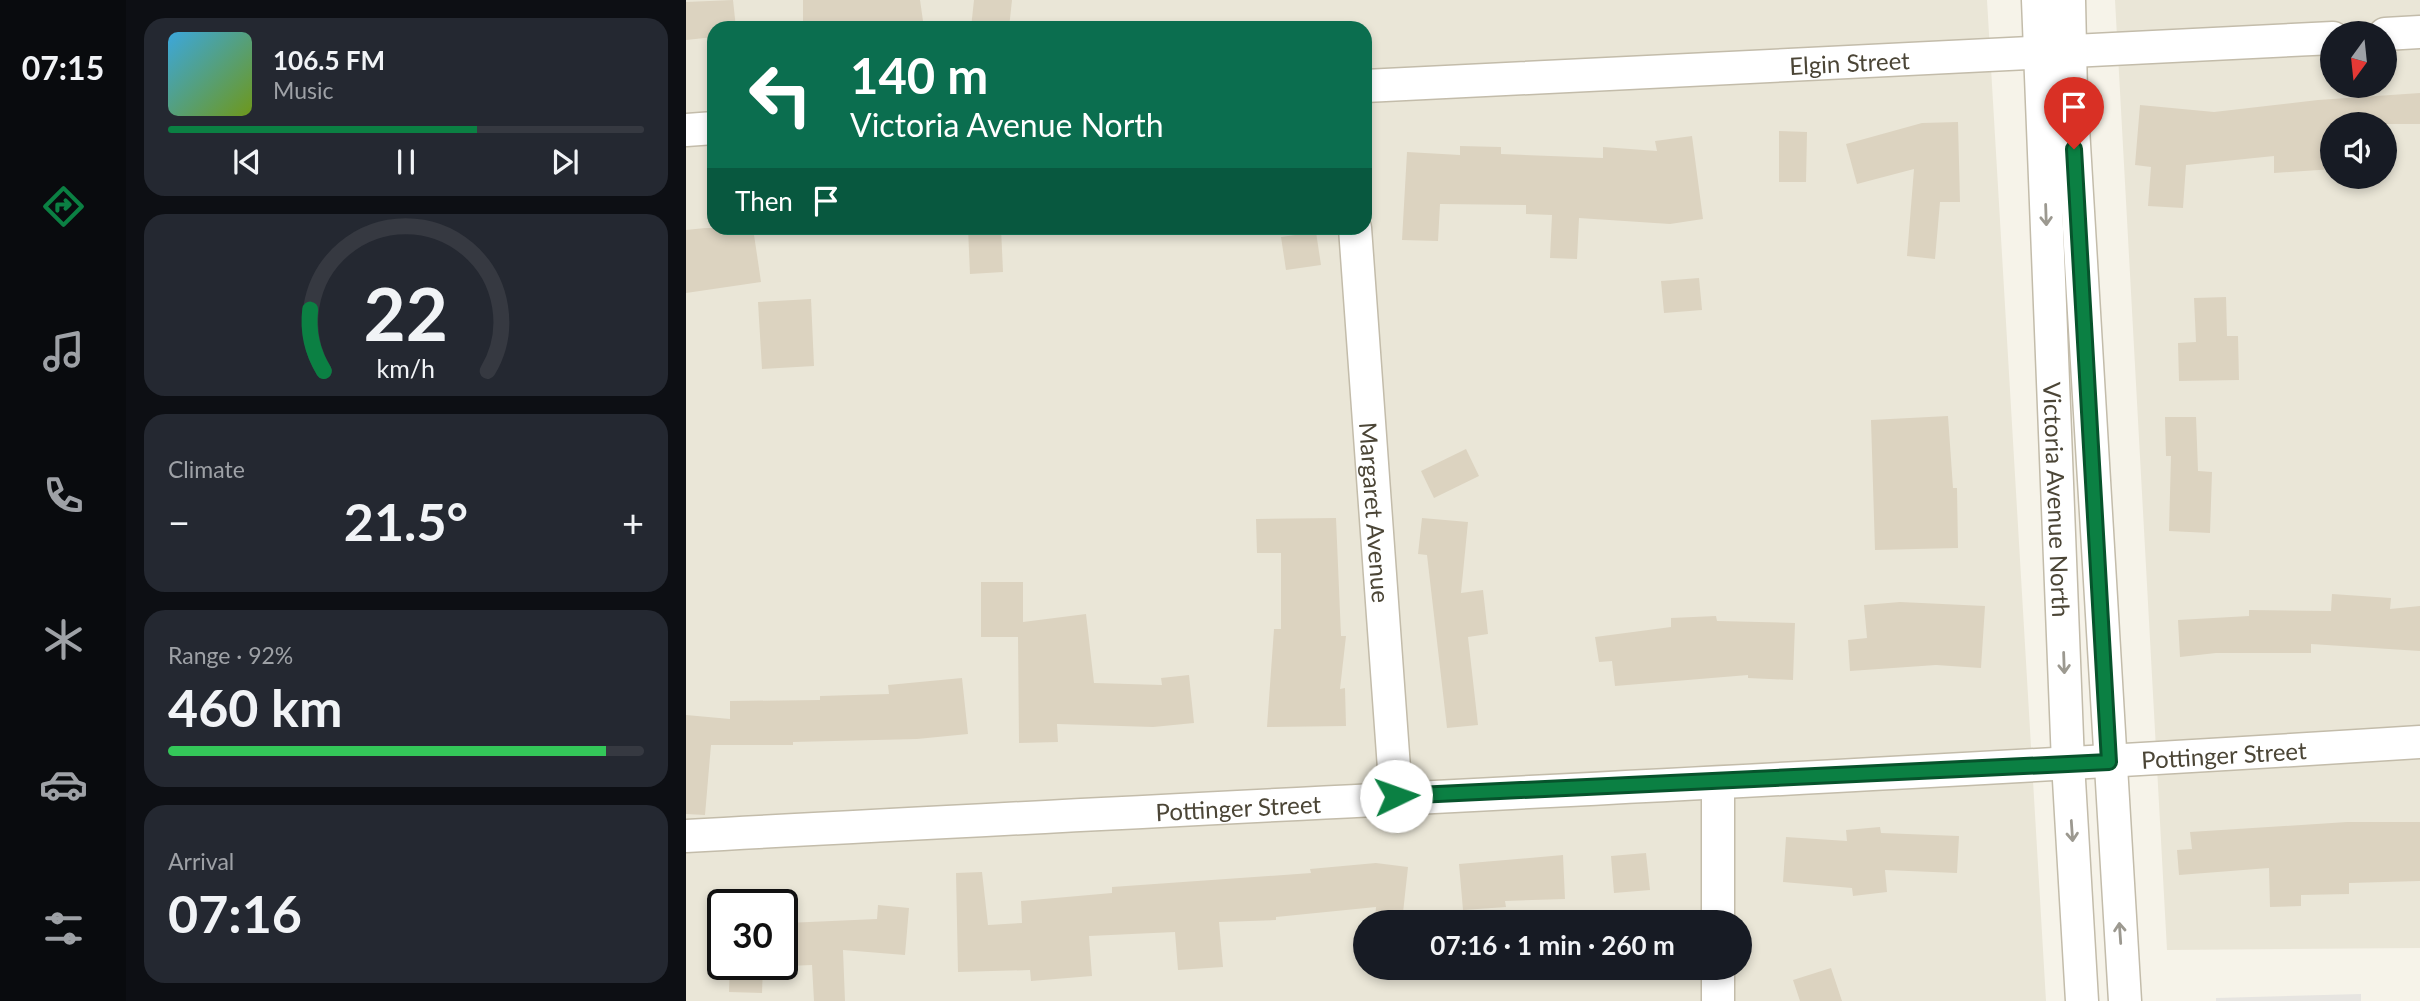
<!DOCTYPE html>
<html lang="en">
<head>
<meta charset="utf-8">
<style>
	body { margin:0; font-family:Lato,sans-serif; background:#242831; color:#f1f3f6; height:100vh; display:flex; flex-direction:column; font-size:26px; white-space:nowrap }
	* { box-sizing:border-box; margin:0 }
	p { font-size:23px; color:#9ea1a6 }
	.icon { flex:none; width:38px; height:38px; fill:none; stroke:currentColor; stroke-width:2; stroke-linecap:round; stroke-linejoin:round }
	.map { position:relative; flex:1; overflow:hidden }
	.sheet { display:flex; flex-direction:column; gap:18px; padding:18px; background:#0d0f14; width:560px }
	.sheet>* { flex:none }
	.hud { position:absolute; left:21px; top:21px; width:665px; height:214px; border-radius:21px; box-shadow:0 4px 10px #0003; background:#0b6e4f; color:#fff; overflow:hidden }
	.needle { width:46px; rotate:195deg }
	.fabs { position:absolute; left:1634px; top:21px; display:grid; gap:14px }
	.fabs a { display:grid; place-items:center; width:77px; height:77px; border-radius:50%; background:#171b24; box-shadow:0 4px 10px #0003; font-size:35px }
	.speed { position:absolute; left:21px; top:889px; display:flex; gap:14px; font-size:35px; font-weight:700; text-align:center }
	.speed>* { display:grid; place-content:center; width:91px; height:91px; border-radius:50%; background:#171b24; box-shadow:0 4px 10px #0003; line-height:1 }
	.speed .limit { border:4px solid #111; border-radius:10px; background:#fff; color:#111 }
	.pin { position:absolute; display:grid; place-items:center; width:60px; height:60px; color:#fff; margin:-72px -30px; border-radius:50% 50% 50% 0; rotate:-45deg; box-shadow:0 0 7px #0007 }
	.pin .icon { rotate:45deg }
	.me { position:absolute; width:77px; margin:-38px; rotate:87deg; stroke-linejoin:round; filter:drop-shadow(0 0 5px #0008) }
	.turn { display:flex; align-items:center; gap:24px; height:147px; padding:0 28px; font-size:32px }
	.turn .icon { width:91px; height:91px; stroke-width:2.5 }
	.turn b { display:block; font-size:49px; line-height:60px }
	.then { display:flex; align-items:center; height:66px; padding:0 28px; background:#0003; gap:14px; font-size:26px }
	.big { font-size:52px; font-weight:700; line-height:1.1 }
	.sheet .widget { flex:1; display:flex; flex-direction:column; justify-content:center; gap:10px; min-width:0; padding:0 24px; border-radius:21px; background:#242831 }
	.sheet .dial { align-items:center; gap:0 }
	.dial svg { height:182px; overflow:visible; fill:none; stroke:#363941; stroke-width:7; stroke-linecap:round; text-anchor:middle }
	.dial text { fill:#f1f3f6; stroke:none }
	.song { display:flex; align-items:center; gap:21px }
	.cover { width:84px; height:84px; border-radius:10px; background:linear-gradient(135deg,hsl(200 70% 55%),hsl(80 70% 35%)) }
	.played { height:7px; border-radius:4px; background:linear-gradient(90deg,#0b8043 65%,#363941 65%) }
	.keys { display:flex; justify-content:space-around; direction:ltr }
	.heat { display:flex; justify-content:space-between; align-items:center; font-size:38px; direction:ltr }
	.charge { height:10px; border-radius:5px; background:linear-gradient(90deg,#34c759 92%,#363941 0) }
	.trip { position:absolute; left:667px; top:910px; width:399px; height:70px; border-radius:35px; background:#171b24; box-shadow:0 4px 10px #0003; font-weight:700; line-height:70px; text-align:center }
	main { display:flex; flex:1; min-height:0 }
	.menu { display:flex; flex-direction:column; width:126px; justify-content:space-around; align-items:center; background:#090b0e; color:#9ea1a6 }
	.menu .icon { width:49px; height:49px }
	.menu .selected { color:#0b8043 }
	.menu b { font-size:32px; color:#f1f3f6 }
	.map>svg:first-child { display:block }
	.residential { fill:#eae6d7; fill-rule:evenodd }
	.parking { fill:#e7e5e1 }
	.building { fill:#dcd3c0 }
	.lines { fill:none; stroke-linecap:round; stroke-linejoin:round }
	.minor-casing { stroke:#c3bcaa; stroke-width:35 }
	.minor { stroke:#fff; stroke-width:32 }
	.oneway { stroke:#9c9990 }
	.route-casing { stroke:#07532c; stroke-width:18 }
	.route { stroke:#0b8043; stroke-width:12 }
	.labels { text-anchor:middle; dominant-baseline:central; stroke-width:7; stroke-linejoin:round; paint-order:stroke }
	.street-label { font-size:24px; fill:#4b4536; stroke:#fff }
</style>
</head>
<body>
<main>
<nav class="menu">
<b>07:15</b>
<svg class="icon selected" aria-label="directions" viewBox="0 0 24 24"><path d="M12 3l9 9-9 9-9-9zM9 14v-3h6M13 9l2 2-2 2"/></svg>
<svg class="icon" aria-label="music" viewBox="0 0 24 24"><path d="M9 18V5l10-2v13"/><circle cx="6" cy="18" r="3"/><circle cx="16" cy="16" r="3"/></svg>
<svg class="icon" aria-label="phone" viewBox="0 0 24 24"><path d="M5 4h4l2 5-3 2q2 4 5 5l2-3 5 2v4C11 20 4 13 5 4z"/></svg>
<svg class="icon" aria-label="climate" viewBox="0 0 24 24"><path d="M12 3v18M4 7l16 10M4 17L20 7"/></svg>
<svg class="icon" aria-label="car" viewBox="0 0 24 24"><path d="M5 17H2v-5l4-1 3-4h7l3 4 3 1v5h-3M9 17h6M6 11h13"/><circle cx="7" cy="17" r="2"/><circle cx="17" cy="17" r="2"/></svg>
<svg class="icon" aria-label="filters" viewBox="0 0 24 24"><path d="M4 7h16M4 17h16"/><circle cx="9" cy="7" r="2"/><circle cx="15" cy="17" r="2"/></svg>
</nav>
<section class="sheet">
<div class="widget">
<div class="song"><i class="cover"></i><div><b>106.5 FM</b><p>Music</p></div></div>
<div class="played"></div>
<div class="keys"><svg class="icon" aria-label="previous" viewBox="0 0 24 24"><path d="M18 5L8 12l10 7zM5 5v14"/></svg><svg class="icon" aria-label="pause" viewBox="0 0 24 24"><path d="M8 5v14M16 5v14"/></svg><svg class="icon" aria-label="next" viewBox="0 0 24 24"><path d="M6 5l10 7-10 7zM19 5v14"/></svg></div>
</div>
<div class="widget dial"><svg viewBox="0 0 100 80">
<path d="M14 69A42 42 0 1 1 86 69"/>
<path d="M14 69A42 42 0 0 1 8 42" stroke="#0b8043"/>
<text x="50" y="56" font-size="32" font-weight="700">22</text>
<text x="50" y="72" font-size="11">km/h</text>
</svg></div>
<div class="widget"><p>Climate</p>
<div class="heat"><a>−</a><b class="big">21.5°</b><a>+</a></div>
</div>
<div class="widget"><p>Range · 92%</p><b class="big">460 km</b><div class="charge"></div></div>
<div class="widget"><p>Arrival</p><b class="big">07:16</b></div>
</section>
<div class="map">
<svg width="1734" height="1001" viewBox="0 0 1734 1001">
	<rect width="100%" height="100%" fill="#f6f3e9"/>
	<g class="residential">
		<path d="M0,0H1301L1360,1001H0ZM28,28H679V228H28ZM37,905H96V964H37ZM679,922H1054V968H679Z"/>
		<path d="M1429,0H1734V948L1481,950ZM1647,33H1699V86H1647ZM1647,124H1699V177H1647Z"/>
	</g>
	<path class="parking" d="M1675,994V1001H1530V998Z"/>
	<g class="building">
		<path d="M47,0L50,28H28V37L0,40V2Z"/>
		<path d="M117,0H234L238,28H117Z"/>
		<path d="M288,0H326L323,28H285Z"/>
		<path d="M1734,93V124H1647V169L1588,173V156L1500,165L1497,208L1462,206L1465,167L1449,165L1454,105L1528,112L1632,100Z"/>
		<path d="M1272,122L1274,202H1254L1249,259L1221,256L1228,169L1171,184L1160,144L1236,123Z"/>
		<path d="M1093,131L1121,132L1120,182H1093Z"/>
		<path d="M1006,136L1017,219L984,224L893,218L891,259L864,258L866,215L840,214V205L754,204L752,241L716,240L721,152L774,155V146L815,147V154L917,158V147L971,151L969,141Z"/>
		<path d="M19,228H67L75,282L0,293V230Z"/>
		<path d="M282,228H315L317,272L284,274Z"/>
		<path d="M630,232L635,265L600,270L595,237Z"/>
		<path d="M1013,278L1016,310L978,313L975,281Z"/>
		<path d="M1540,297L1541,336H1552L1553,380L1493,381L1492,343L1510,342L1508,298Z"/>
		<path d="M125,299L128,366L76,369L72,302Z"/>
		<path d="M1262,416L1267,488H1271L1272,548L1189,550L1185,420Z"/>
		<path d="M1479,417H1510L1512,471L1526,472L1524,533L1483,531L1485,456H1480Z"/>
		<path d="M780,449L793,476L748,498L735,471Z"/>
		<path d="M650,518L655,636H660L654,689L659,688L660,726L581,727L588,629H595V553H571L570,519Z"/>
		<path d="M736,518L782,522L775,593L797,590L802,634L782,637L792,725L761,728L741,555L732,554Z"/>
		<path d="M295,582H337V622L400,614L408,683L476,685L475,678L503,675L508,723L467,727L371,724L372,742L333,743L332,637H295Z"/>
		<path d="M1646,594L1705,598L1704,609L1734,606V651L1625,644V653H1530L1494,657L1492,620L1563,616V610L1645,611Z"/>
		<path d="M1214,602L1299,606L1295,668L1250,665L1164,671L1162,640L1181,638L1178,605Z"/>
		<path d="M1030,616L1031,621L1109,623L1107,680L1062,678V675L929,686L926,661L913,662L909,637L985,627V618Z"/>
		<path d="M276,678L282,734L231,739L107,742V745H25L19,815L0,814V715L44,719V701L134,700V696L203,694L202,685Z"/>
		<path d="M1661,822H1734V881L1663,883V894L1615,895V906L1584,907L1583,868L1493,875L1491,850L1506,849L1504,832Z"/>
		<path d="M1194,827L1195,833L1273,836L1271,873L1199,870L1201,892L1167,896L1166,888L1097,882L1100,837L1161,841L1160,830Z"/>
		<path d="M960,853L964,890L928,893L925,856Z"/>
		<path d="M877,855L879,899L819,901L820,907L777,910L773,864Z"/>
		<path d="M690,863L722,867L716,922H689L690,907L590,917V920L533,922L537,967L492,970L489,932L403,936L406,976L345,981L344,970L272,972L270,873L296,872L302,925L336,923L335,901L426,893V887L625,873L624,869Z"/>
		<path d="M192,905L223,908L219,955L157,950L159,1001H128L126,965L103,966L101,923L191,919Z"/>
		<path d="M44,964H77L76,993L43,992Z"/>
		<path d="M1145,968L1156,1001H1114L1107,980Z"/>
	</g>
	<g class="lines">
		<defs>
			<g id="minor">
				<path id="s1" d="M1352,0L1382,763L1396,1001"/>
				<path d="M1383,0L1385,94L1439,1001"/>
				<path d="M1699,34L1734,32"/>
				<path id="s2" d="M679,86L1647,38"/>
				<path d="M0,130L28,128"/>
				<path id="s3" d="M669,228L710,796"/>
				<path d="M1032,783V922"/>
				<path id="s4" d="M0,836C578,804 1156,779 1734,742"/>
				<path d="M1032,968V1001"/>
			</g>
		</defs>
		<use href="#minor" class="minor-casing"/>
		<use href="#minor" class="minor"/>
	</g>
	<defs><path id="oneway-shaft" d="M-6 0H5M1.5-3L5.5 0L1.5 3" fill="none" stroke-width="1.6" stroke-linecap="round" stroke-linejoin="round" transform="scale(1.75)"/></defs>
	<g class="oneway">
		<use href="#oneway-shaft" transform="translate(1360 215) rotate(88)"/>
		<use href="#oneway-shaft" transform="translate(1378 663) rotate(88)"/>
		<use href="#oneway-shaft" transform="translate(1386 831) rotate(86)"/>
		<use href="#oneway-shaft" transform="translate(1434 933) rotate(-94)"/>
	</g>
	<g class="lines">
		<defs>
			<path id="route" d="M710,796L1423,762L1388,149"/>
		</defs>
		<use href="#route" class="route-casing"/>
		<use href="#route" class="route"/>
	</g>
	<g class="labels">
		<g class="street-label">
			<text stroke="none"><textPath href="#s2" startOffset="485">Elgin Street</textPath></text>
			<text stroke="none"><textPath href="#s1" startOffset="500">Victoria Avenue North</textPath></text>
			<text stroke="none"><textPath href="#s3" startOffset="285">Margaret Avenue</textPath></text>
			<text stroke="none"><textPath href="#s4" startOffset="1540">Pottinger Street</textPath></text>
			<text stroke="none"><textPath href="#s4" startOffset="553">Pottinger Street</textPath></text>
		</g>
	</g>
</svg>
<div class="fabs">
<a><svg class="needle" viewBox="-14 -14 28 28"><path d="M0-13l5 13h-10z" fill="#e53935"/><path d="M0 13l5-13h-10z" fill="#9ea1a6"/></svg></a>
<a><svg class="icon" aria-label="sound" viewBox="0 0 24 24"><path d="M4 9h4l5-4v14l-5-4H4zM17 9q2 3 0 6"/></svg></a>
</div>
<div class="speed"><div class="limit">30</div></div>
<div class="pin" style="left:1388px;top:149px;background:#d93025"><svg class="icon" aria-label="arrive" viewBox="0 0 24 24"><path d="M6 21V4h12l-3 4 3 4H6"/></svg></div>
<svg class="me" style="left:710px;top:796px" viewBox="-20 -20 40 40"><circle r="19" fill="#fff"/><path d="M0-13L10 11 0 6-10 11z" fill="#0b8043"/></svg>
<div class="trip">07:16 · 1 min · 260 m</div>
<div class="hud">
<div class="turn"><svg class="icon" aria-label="left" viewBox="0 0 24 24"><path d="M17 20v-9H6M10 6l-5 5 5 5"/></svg><div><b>140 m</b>Victoria Avenue North</div></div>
<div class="then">Then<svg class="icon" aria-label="arrive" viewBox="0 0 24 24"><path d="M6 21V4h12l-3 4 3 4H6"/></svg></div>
</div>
</div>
</main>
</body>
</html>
